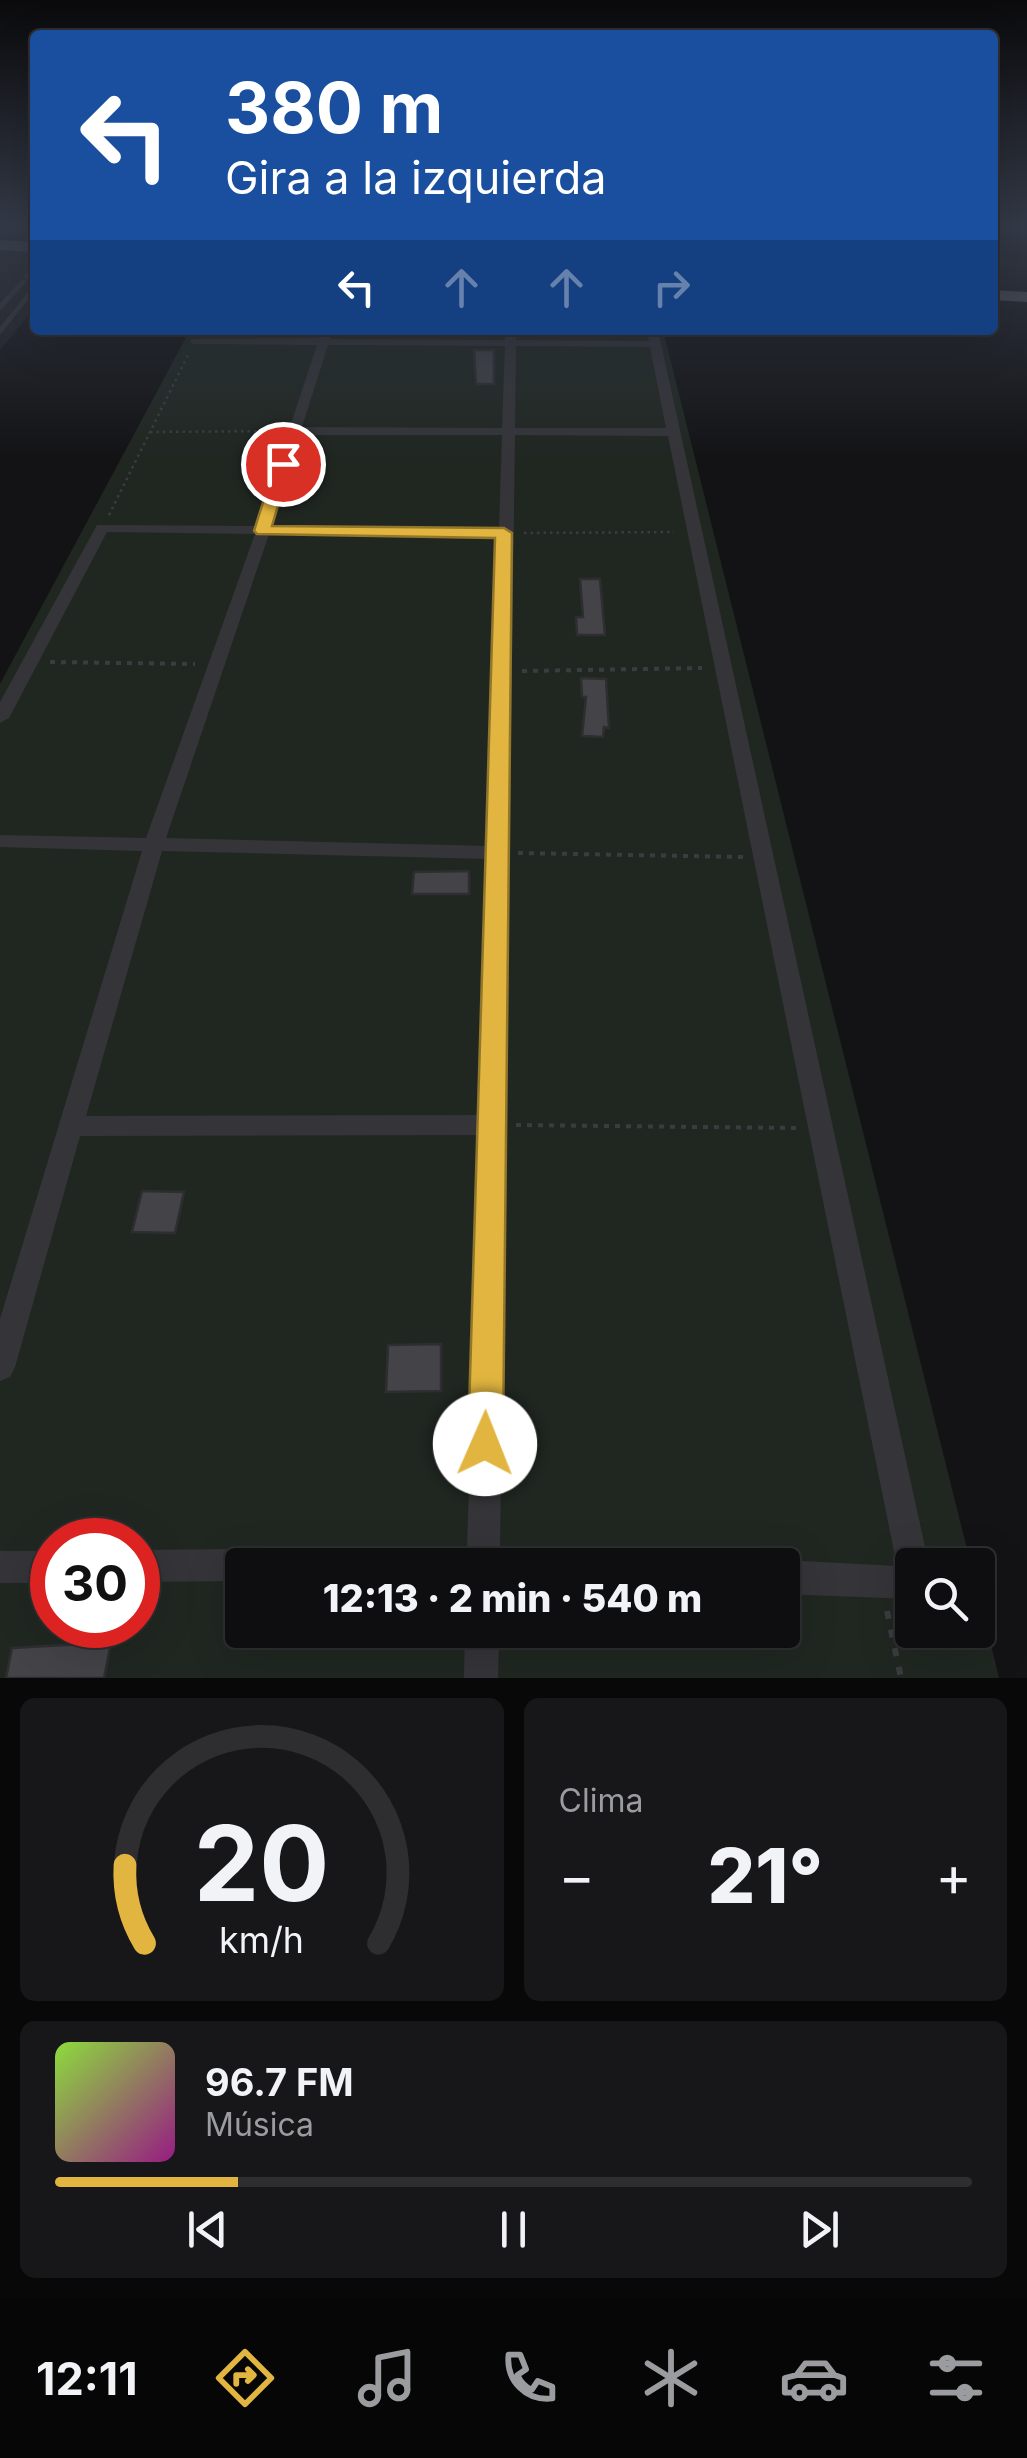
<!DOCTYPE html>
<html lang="es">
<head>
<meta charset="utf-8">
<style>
	body { margin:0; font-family:Inter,sans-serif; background:#171719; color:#f1f3f6; height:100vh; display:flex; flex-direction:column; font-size:38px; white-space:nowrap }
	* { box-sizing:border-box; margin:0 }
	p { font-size:32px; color:#9b9c9f }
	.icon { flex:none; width:55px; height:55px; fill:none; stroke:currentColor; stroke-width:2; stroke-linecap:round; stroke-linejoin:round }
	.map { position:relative; height:1678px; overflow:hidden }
	.sheet { display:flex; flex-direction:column; gap:20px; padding:20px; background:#080809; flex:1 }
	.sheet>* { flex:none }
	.hud { position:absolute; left:30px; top:30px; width:968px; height:305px; border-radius:10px; box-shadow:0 10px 40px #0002,0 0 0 2px #2e2e30; background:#1a4fa0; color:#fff; overflow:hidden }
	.tools { position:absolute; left:895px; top:1548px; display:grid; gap:20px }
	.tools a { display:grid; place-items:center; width:100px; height:100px; border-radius:10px; background:#0e0e10; box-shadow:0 10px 40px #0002,0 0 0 2px #2e2e30; font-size:50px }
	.speed { position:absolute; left:30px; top:1518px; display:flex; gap:20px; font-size:50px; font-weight:700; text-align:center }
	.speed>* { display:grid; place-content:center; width:130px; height:130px; border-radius:50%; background:#0e0e10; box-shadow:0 10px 40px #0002,0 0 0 2px #2e2e30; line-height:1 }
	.speed .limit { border:15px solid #d22; background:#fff; color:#111 }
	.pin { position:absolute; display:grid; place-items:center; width:85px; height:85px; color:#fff; margin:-42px; border:5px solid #fff; border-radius:50%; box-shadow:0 2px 10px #0007 }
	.me { position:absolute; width:110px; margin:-55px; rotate:1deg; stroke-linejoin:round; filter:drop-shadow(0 0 8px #0008) }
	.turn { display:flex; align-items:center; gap:35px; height:210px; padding:0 30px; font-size:45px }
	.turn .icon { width:130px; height:130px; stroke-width:2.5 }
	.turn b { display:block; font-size:70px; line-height:85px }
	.lanes { display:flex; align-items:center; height:95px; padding:0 30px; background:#0003; justify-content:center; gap:50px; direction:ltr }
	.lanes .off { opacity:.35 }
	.big { font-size:75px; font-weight:800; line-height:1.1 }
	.sheet .widget { flex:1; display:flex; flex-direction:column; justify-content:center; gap:15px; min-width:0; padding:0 35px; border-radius:15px; background:#171719 }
	.sheet .dial { align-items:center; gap:0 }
	.dial svg { height:260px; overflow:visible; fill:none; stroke:#2e2e30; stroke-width:7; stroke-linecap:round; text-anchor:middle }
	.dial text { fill:#f1f3f6; stroke:none }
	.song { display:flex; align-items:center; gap:30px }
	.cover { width:120px; height:120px; border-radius:15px; background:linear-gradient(135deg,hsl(90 70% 55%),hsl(310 70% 35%)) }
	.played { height:10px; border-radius:5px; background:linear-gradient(90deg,#e1b53f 20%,#2e2e30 20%) }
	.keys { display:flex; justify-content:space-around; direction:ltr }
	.heat { display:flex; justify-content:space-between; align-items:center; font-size:55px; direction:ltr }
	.sheet .tiles { flex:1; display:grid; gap:20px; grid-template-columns:1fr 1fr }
	.widget:last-child { grid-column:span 2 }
	.trip { position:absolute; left:225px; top:1548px; width:575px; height:100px; border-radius:10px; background:#0e0e10; box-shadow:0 10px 40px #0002,0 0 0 2px #2e2e30; font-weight:800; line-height:100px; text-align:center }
	.menu { display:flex; height:160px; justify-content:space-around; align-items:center; background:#060606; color:#9b9c9f }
	.menu .icon { width:70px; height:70px }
	.menu .active { color:#e1b53f }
	.menu b { font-size:45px; color:#f1f3f6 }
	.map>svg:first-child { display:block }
	.built { fill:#201f22 }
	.green { fill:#202721; fill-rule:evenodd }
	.building { fill:#434348; stroke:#2e2e31; stroke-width:2.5 }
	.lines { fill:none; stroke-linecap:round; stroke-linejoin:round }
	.path-far2 { stroke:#3b3c40; stroke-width:2.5; stroke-dasharray:2.5 4; stroke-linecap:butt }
	.path-far1 { stroke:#3b3c40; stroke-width:4; stroke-dasharray:5 6; stroke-linecap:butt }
	.path { stroke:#3b3c40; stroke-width:6; stroke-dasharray:8 11; stroke-linecap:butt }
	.service { stroke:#353539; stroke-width:5 }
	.minor { fill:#353539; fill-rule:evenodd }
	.trunk { fill:#595a61; fill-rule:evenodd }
	.route { fill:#e1b53f; stroke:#927629; stroke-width:2.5 }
</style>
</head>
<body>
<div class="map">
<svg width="1027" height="1678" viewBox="0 0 1027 1678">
	<rect width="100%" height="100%" fill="#131315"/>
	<path class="built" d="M0,249L35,251V308L0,350Z"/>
	<path class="green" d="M190,330H663L971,1565H912V1630H978V1591L999,1678H0V684ZM52,1540H138V1625H52ZM242,1565H782V1630H242Z"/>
	<g class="building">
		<path d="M474,350H494V384H476Z"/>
		<path d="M580,579H600L605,635H577L576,617H583Z"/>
		<path d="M581,678L606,679L609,728L604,727L603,737L582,736L586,697H582Z"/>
		<path d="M469,871V894H412L414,872Z"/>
		<path d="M142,1191L184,1192L175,1233L132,1232Z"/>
		<path d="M441,1344V1391L386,1392L388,1345Z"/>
		<path d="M82,1638H112L104,1678H6L12,1648L81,1644Z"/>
	</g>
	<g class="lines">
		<g class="path-far2">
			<path d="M150,432L278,431"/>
			<path d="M109,515L189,353"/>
			<path d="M524,533L674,532"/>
		</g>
		<g class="path-far1">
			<path d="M50,662L195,664"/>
			<path d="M522,671L702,668"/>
			<path d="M518,853L744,857"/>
			<path d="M516,1125L797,1128"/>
		</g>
		<path class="path" d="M887,1611L901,1678"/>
		<g class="service">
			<path d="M27,277L35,267"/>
			<path d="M0,307L23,282"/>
			<path d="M0,331L35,287"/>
		</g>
		<g class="minor">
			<path d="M321,330H333L330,339L505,340V330H517L516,340L649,341L646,330H658L929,1565H912V1599L782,1594V1565H771L782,1560L897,1566L668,436L515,435L500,1549H518L530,1553L534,1565H276L280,1553L292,1549H467L480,1135L80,1136L15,1367L10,1377L0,1381V1319L142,851L0,847V835L146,838L255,534L107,532L9,718L0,723V702L97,525L257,526L317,345L195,344L191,343V339L319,338ZM328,345L505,346L502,428L302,427ZM516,346L650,347L666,428H515ZM300,435H502L499,529L272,526ZM269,534L499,537L489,846L166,838ZM162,851L489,859L481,1115L86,1116Z"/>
			<path d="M242,1549L254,1553L258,1565H242V1581L138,1582V1550Z"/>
			<rect x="0" y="1551" width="52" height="32"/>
			<path d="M465,1630H499L498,1678H464Z"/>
		</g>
		<g class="trunk">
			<path d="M0,240L35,242V252L0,250Z"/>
			<path d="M992,290L1027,292V302L992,300Z"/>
		</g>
	</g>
	<linearGradient id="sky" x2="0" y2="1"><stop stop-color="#0a0a0c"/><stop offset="0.49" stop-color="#333946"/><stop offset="1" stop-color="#333946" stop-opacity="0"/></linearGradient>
	<rect width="1027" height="460" fill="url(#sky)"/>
	<path class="route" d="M283,460L290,464L272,526L504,528L512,533L503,1444L498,1456L485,1461L473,1456L468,1444L495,538L257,534L254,531L275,464Z"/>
</svg>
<div class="tools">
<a><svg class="icon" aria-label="search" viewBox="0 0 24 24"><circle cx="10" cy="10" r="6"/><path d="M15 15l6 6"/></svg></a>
</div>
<div class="speed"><div class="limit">30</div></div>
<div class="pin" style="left:283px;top:464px;background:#d93025"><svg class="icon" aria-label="arrive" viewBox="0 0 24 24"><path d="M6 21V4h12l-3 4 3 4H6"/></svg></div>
<svg class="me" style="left:485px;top:1444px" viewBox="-20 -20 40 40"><circle r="19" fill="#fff"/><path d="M0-13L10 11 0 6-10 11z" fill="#e1b53f"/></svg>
<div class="trip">12:13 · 2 min · 540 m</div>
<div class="hud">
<div class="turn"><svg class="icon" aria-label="left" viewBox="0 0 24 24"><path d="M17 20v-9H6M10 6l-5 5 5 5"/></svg><div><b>380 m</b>Gira a la izquierda</div></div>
<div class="lanes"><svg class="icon" aria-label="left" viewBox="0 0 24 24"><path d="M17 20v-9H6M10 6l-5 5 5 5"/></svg><svg class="icon off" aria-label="ahead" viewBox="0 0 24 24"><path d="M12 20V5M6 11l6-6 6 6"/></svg><svg class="icon off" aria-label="ahead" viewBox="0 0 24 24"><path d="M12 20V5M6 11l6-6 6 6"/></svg><svg class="icon off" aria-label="right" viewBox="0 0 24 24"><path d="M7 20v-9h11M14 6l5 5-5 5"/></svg></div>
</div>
</div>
<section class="sheet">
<div class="tiles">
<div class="widget dial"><svg viewBox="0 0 100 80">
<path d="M14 69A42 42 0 1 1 86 69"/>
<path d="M14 69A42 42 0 0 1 8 45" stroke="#e1b53f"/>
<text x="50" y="56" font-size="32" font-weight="700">20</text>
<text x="50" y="72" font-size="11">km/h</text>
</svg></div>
<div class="widget"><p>Clima</p>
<div class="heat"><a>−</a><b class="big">21°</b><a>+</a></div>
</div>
<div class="widget">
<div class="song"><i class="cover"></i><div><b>96.7 FM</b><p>Música</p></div></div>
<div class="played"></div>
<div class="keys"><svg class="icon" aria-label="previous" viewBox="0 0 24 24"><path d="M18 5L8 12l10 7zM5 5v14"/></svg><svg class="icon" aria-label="pause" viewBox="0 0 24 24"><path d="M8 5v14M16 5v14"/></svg><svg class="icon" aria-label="next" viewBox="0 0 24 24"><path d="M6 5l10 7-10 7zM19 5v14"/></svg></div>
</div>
</div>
</section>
<nav class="menu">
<b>12:11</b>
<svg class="icon active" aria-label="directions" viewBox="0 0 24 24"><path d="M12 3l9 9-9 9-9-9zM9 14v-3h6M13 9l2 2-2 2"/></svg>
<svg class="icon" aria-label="music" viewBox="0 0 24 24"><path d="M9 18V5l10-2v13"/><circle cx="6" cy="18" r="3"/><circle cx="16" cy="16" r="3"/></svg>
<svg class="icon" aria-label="phone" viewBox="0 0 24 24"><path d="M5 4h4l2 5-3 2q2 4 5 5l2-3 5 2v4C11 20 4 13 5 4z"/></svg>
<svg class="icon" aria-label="climate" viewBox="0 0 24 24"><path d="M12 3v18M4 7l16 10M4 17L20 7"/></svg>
<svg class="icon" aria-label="car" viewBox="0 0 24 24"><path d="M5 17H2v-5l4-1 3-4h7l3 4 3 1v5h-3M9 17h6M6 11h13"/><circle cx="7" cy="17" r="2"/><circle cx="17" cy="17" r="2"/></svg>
<svg class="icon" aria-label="filters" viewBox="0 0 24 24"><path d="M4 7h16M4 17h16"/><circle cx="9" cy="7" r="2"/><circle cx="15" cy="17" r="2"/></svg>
</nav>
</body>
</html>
